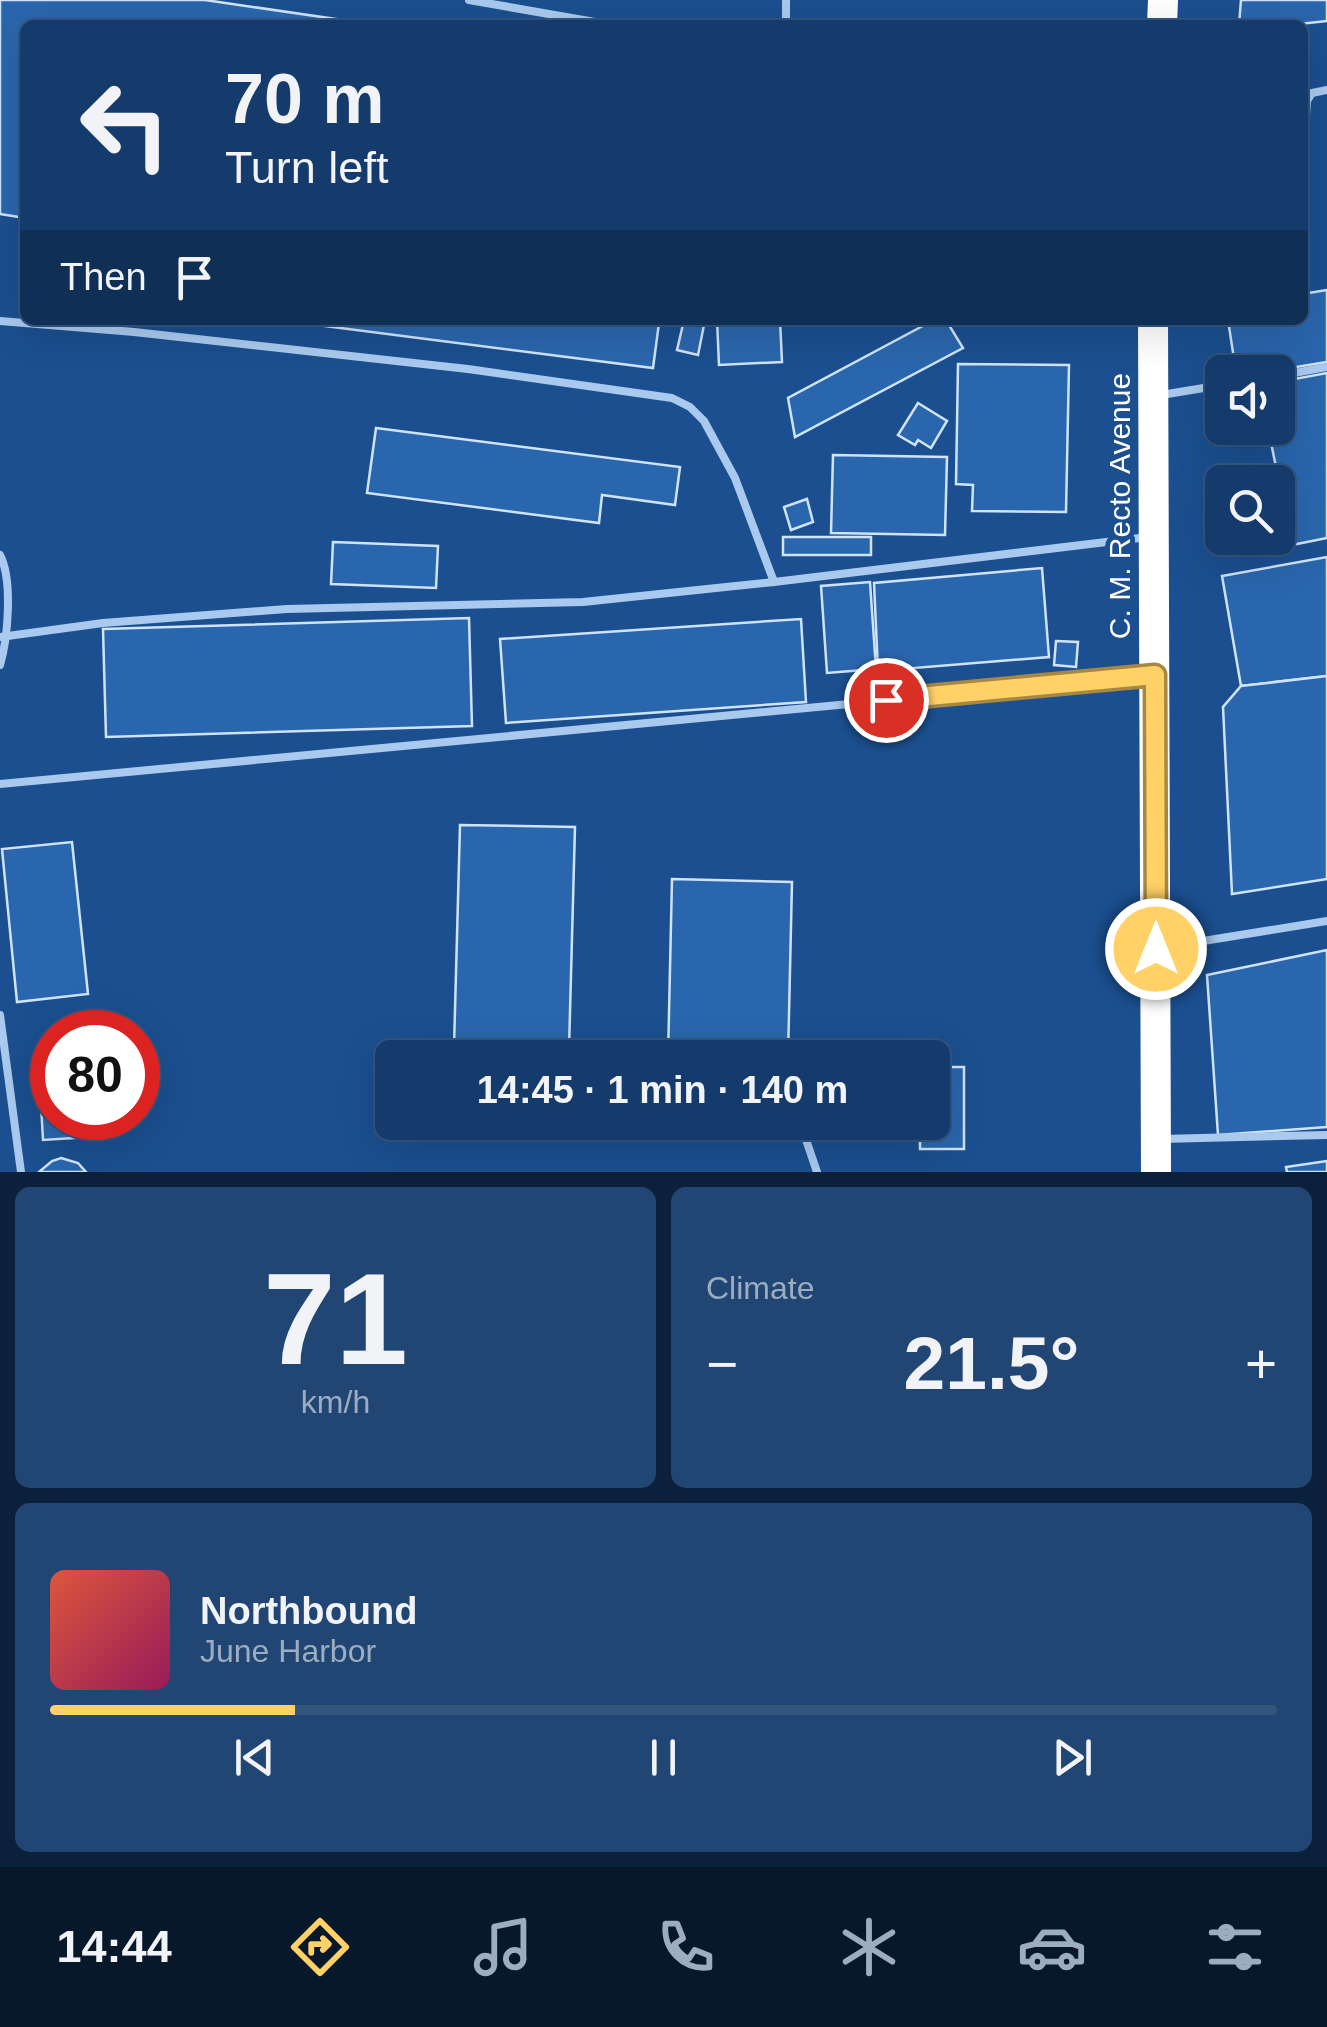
<!DOCTYPE html>
<html lang="en">
<head>
<meta charset="utf-8">
<style>
	body { margin:0; font-family:Arial,sans-serif; background:#214673; color:#f1f3f6; height:100vh; display:flex; flex-direction:column; font-size:38px; white-space:nowrap }
	* { box-sizing:border-box; margin:0 }
	p { font-size:32px; color:#9dadc1 }
	.icon { flex:none; width:55px; height:55px; fill:none; stroke:currentColor; stroke-width:2; stroke-linecap:round; stroke-linejoin:round }
	.map { position:relative; height:1172px; overflow:hidden }
	.side { display:flex; flex-direction:column; gap:15px; padding:15px; background:#0b203b; flex:1 }
	.side>* { flex:none }
	.hud { position:absolute; left:20px; top:20px; width:1288px; height:305px; border-radius:15px; box-shadow:0 10px 40px #0002,0 0 0 2px #33557e; background:#143b6b; color:#f1f3f6; overflow:hidden }
	.controls { position:absolute; left:1205px; top:355px; display:grid; gap:20px }
	.controls a { display:grid; place-items:center; width:90px; height:90px; border-radius:15px; background:#143b6b; box-shadow:0 10px 40px #0002,0 0 0 2px #33557e; font-size:50px }
	.speed { position:absolute; left:30px; top:1010px; display:flex; gap:20px; font-size:50px; font-weight:700; text-align:center }
	.speed>* { display:grid; place-content:center; width:130px; height:130px; border-radius:50%; background:#143b6b; box-shadow:0 10px 40px #0002,0 0 0 2px #33557e; line-height:1 }
	.speed .limit { border:15px solid #d22; background:#fff; color:#111 }
	.pin { position:absolute; display:grid; place-items:center; width:85px; height:85px; color:#fff; margin:-42px; border:5px solid #fff; border-radius:50%; box-shadow:0 2px 10px #0007 }
	.me { position:absolute; width:110px; margin:-55px; rotate:0deg; stroke-linejoin:round; filter:drop-shadow(0 0 8px #0008) }
	.turn { display:flex; align-items:center; gap:35px; height:210px; padding:0 40px; font-size:45px }
	.turn .icon { width:130px; height:130px; stroke-width:2.5 }
	.turn b { display:block; font-size:70px; line-height:85px }
	.then { display:flex; align-items:center; height:95px; padding:0 40px; background:#0003; gap:20px; font-size:38px }
	.big { font-size:75px; font-weight:700; line-height:1.1 }
	.side .card { flex:1; display:flex; flex-direction:column; justify-content:center; gap:15px; min-width:0; padding:0 35px; border-radius:15px; background:#214673 }
	.side .dial { align-items:center; gap:0 }
	.dial b { font-size:130px; line-height:1 }
	.song { display:flex; align-items:center; gap:30px }
	.cover { width:120px; height:120px; border-radius:15px; background:linear-gradient(135deg,hsl(10 70% 55%),hsl(330 70% 35%)) }
	.played { height:10px; border-radius:5px; background:linear-gradient(90deg,#ffd166 20%,#33557e 20%) }
	.keys { display:flex; justify-content:space-around; direction:ltr }
	.heat { display:flex; justify-content:space-between; align-items:center; font-size:55px; direction:ltr }
	.side .tiles { flex:1; display:grid; gap:15px; grid-template-columns:1fr 1fr }
	.card:last-child { grid-column:span 2 }
	.trip { position:absolute; left:375px; top:1040px; width:575px; height:100px; border-radius:15px; background:#143b6b; box-shadow:0 10px 40px #0002,0 0 0 2px #33557e; font-weight:700; line-height:100px; text-align:center }
	.dock { display:flex; height:160px; justify-content:space-around; align-items:center; background:#08182b; color:#9dadc1 }
	.dock .icon { width:70px; height:70px }
	.dock .on { color:#ffd166 }
	.dock b { font-size:45px; color:#f1f3f6 }
	.map>svg:first-child { display:block }
	.building { fill:#2a66ad; stroke:#cfe3fa; stroke-width:2.5 }
	.lines { fill:none; stroke-linecap:round; stroke-linejoin:round }
	.lane { stroke:#a9c9ee; stroke-width:8 }
	.highway { stroke:#fff; stroke-width:30 }
	.route-casing { stroke:#a68842; stroke-width:25 }
	.route { stroke:#ffd166; stroke-width:18 }
	.labels { text-anchor:middle; dominant-baseline:central; stroke-width:10; stroke-linejoin:round; paint-order:stroke }
	.street-label { font-size:30px; fill:#fff; stroke:#1b4f8f }
</style>
</head>
<body>
<div class="map">
<svg width="1327" height="1172" viewBox="0 0 1327 1172">
	<rect width="100%" height="100%" fill="#1b4f8f"/>
	<g class="building">
		<path d="M0,0H205L377,25H25V218L0,214Z"/>
		<path d="M1241,0H1327V21L1290,25H1239Z"/>
		<path d="M1327,290V362L1265,372H1236L1228,320H1302V294Z"/>
		<path d="M278,320H634L659,323L653,368Z"/>
		<path d="M684,320H705L698,355L677,350Z"/>
		<path d="M717,320H780L782,362L719,365Z"/>
		<path d="M934,320H946L963,348L795,437L788,398Z"/>
		<path d="M958,364L1069,365L1066,512L972,511L973,485L956,484Z"/>
		<path d="M1327,373V538L1292,545L1268,428H1278V382Z"/>
		<path d="M918,403L947,421L931,448L918,440L915,445L898,435Z"/>
		<path d="M376,428L680,467L675,505L602,495L599,523L367,493Z"/>
		<path d="M833,455L947,457L945,535L831,533Z"/>
		<path d="M807,499L813,522L791,530L784,507Z"/>
		<rect x="783" y="537" width="88" height="18"/>
		<path d="M333,542L438,546L436,588L331,584Z"/>
		<path d="M1327,557V676L1241,686L1222,576Z"/>
		<path d="M1042,568L1049,657L878,671L874,583Z"/>
		<path d="M870,582L876,669L827,673L821,586Z"/>
		<path d="M469,618L472,726L106,737L103,629Z"/>
		<path d="M801,619L806,702L506,723L500,639Z"/>
		<path d="M1056,641L1078,642L1076,667L1054,665Z"/>
		<path d="M1327,676V879L1232,894L1223,707L1241,686Z"/>
		<path d="M460,825L575,827L569,1049L454,1047Z"/>
		<path d="M72,842L88,994L17,1002L2,849Z"/>
		<path d="M672,879L792,882L788,1058H668Z"/>
		<path d="M1327,950V1127L1218,1135L1207,975Z"/>
		<path d="M932,1067H964V1149H920V1122H932Z"/>
		<path d="M52,1104V1118H104L105,1136L43,1140L41,1105Z"/>
		<path d="M61,1158L78,1163L86,1172H39L52,1161Z"/>
		<path d="M1327,1161V1172H1287L1286,1167Z"/>
	</g>
	<g class="lines">
		<g class="lane">
			<path d="M469,0L612,25"/>
			<path d="M786,25V0"/>
			<path d="M1302,173L1307,101L1312,93L1327,90"/>
			<path d="M0,321L134,332L468,369L672,398L690,407L704,421L735,478L774,582"/>
			<path d="M1278,376L1327,367"/>
			<path d="M1161,395L1222,385"/>
			<path d="M0,555C13,580 8,638 0,665"/>
			<path d="M0,637L103,623L287,609L583,602L774,582L1148,537"/>
			<path d="M0,784L1146,676"/>
			<path d="M1160,948L1327,921"/>
			<path d="M0,1015L21,1172"/>
			<path d="M800,1122L817,1172"/>
			<path d="M1161,1139L1327,1135"/>
		</g>
		<g class="highway">
			<path d="M1162,25L1163,0"/>
			<path d="M1153,320L1156,1172"/>
		</g>
	</g>
	<g class="lines">
		<defs>
			<path id="route" d="M886,700L1155,675L1156,949"/>
		</defs>
		<use href="#route" class="route-casing"/>
		<use href="#route" class="route"/>
	</g>
	<g class="labels">
		<g class="street-label">
			<text transform="translate(1119 506) rotate(-90)">C. M. Recto Avenue</text>
		</g>
	</g>
</svg>
<div class="controls">
<a><svg class="icon" aria-label="sound" viewBox="0 0 24 24"><path d="M4 9h4l5-4v14l-5-4H4zM17 9q2 3 0 6"/></svg></a>
<a><svg class="icon" aria-label="search" viewBox="0 0 24 24"><circle cx="10" cy="10" r="6"/><path d="M15 15l6 6"/></svg></a>
</div>
<div class="speed"><div class="limit">80</div></div>
<div class="pin" style="left:886px;top:700px;background:#d93025"><svg class="icon" aria-label="arrive" viewBox="0 0 24 24"><path d="M6 21V4h12l-3 4 3 4H6"/></svg></div>
<svg class="me" style="left:1156px;top:949px" viewBox="-20 -20 40 40"><circle r="17" fill="#ffd166" stroke="#fff" stroke-width="3"/><path d="M0-11L8 9 0 5-8 9z" fill="#fff"/></svg>
<div class="trip">14:45 · 1 min · 140 m</div>
<div class="hud">
<div class="turn"><svg class="icon" aria-label="left" viewBox="0 0 24 24"><path d="M17 20v-9H6M10 6l-5 5 5 5"/></svg><div><b>70 m</b>Turn left</div></div>
<div class="then">Then<svg class="icon" aria-label="arrive" viewBox="0 0 24 24"><path d="M6 21V4h12l-3 4 3 4H6"/></svg></div>
</div>
</div>
<section class="side">
<div class="tiles">
<div class="card dial"><b>71</b><p>km/h</p></div>
<div class="card"><p>Climate</p>
<div class="heat"><a>−</a><b class="big">21.5°</b><a>+</a></div>
</div>
<div class="card">
<div class="song"><i class="cover"></i><div><b>Northbound</b><p>June Harbor</p></div></div>
<div class="played"></div>
<div class="keys"><svg class="icon" aria-label="previous" viewBox="0 0 24 24"><path d="M18 5L8 12l10 7zM5 5v14"/></svg><svg class="icon" aria-label="pause" viewBox="0 0 24 24"><path d="M8 5v14M16 5v14"/></svg><svg class="icon" aria-label="next" viewBox="0 0 24 24"><path d="M6 5l10 7-10 7zM19 5v14"/></svg></div>
</div>
</div>
</section>
<nav class="dock">
<b>14:44</b>
<svg class="icon on" aria-label="directions" viewBox="0 0 24 24"><path d="M12 3l9 9-9 9-9-9zM9 14v-3h6M13 9l2 2-2 2"/></svg>
<svg class="icon" aria-label="music" viewBox="0 0 24 24"><path d="M9 18V5l10-2v13"/><circle cx="6" cy="18" r="3"/><circle cx="16" cy="16" r="3"/></svg>
<svg class="icon" aria-label="phone" viewBox="0 0 24 24"><path d="M5 4h4l2 5-3 2q2 4 5 5l2-3 5 2v4C11 20 4 13 5 4z"/></svg>
<svg class="icon" aria-label="climate" viewBox="0 0 24 24"><path d="M12 3v18M4 7l16 10M4 17L20 7"/></svg>
<svg class="icon" aria-label="car" viewBox="0 0 24 24"><path d="M5 17H2v-5l4-1 3-4h7l3 4 3 1v5h-3M9 17h6M6 11h13"/><circle cx="7" cy="17" r="2"/><circle cx="17" cy="17" r="2"/></svg>
<svg class="icon" aria-label="filters" viewBox="0 0 24 24"><path d="M4 7h16M4 17h16"/><circle cx="9" cy="7" r="2"/><circle cx="15" cy="17" r="2"/></svg>
</nav>
</body>
</html>
